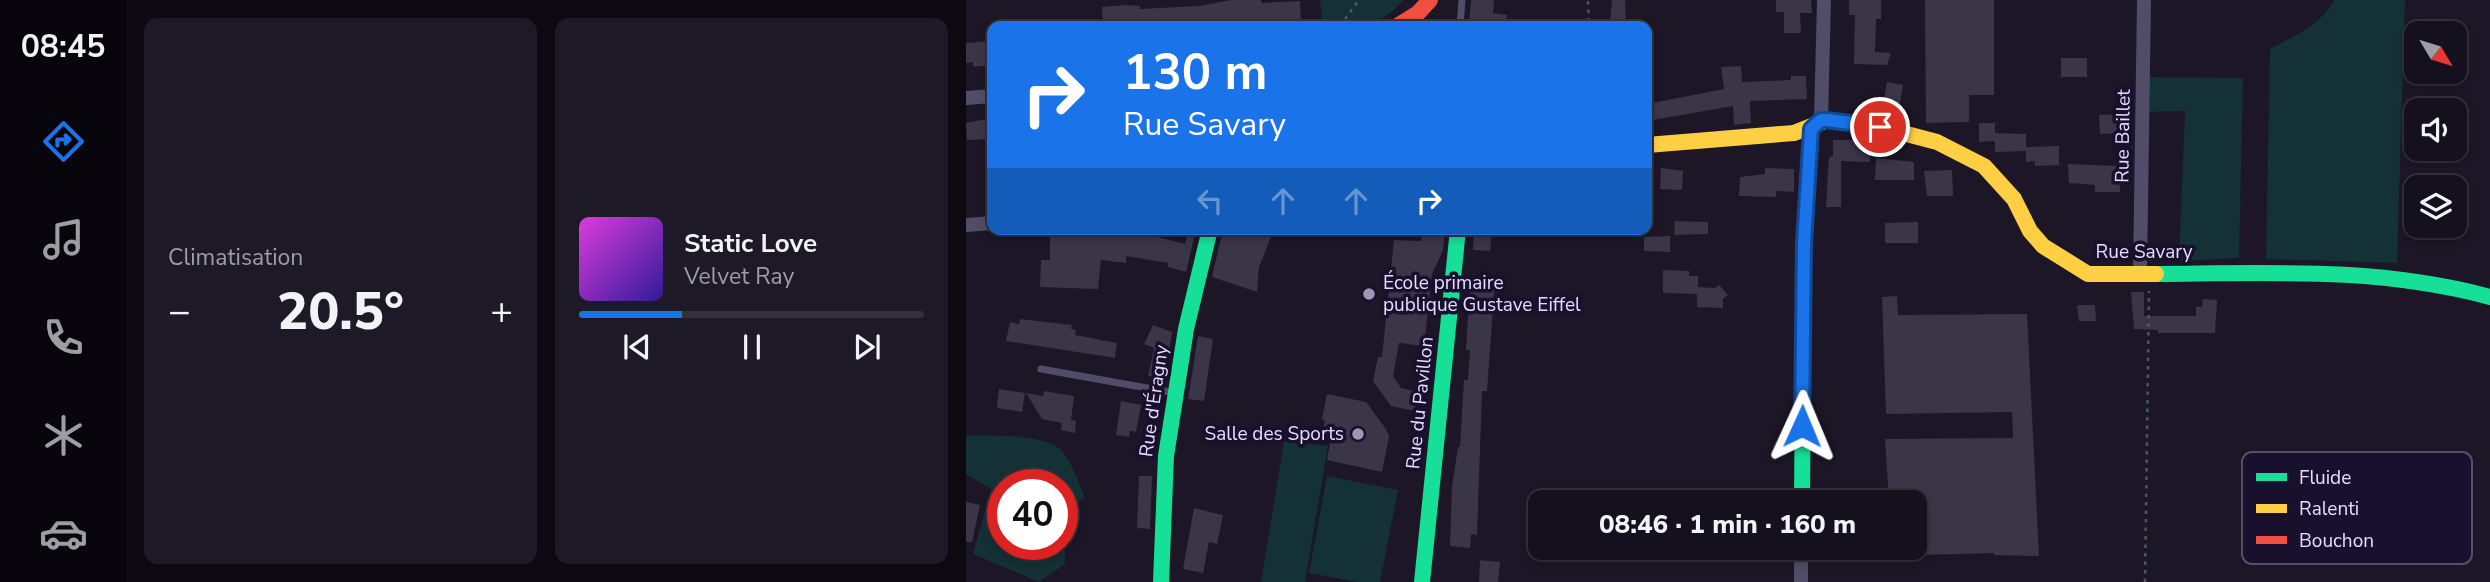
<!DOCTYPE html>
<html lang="fr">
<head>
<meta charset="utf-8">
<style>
	body { margin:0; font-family:"Nunito Sans",sans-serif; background:#1e1926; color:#f1f3f6; height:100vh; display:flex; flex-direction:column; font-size:26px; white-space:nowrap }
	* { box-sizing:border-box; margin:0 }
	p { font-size:23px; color:#9d9da4 }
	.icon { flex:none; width:38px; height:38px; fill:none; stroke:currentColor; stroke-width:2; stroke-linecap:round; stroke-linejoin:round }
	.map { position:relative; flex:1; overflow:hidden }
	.side { display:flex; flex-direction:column; gap:18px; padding:18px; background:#0c0910; width:840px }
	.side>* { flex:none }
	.top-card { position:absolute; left:21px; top:21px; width:665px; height:214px; border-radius:14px; box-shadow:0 4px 10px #0003,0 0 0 2px #34303b; background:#1a73e8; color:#fff; overflow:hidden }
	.needle { width:46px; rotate:128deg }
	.controls { position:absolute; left:1438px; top:21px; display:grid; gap:14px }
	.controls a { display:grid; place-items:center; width:63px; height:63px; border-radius:14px; background:#15101d; box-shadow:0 4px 10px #0003,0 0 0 2px #34303b; font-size:35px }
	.speed { position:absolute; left:21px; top:469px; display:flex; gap:14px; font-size:35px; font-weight:700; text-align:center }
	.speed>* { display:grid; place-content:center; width:91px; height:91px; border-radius:50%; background:#15101d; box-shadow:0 4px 10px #0003,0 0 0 2px #34303b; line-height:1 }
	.speed .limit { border:10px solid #d22; background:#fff; color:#111 }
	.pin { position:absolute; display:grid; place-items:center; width:60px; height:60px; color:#fff; margin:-30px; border:4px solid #fff; border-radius:50%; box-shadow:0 2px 7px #0007 }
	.me { position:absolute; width:77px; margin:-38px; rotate:1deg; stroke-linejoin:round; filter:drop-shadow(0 0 5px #0008) }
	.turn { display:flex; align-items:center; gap:24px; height:147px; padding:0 21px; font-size:32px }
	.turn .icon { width:91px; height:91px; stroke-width:2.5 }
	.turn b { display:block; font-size:49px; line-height:60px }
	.lanes { display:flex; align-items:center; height:66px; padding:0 21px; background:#0003; justify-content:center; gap:35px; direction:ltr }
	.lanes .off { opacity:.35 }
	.big { font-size:52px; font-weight:800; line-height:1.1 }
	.side .tile { flex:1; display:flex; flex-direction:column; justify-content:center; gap:10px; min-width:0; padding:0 24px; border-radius:14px; background:#1e1926 }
	.song { display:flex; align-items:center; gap:21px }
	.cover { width:84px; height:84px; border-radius:10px; background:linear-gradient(135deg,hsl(300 70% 55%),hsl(250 70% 35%)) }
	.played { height:7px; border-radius:4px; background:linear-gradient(90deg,#1a73e8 30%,#34303b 30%) }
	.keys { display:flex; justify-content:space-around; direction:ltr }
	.heat { display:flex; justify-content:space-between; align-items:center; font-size:38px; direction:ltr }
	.side .tiles { flex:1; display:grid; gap:18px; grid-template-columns:repeat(2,1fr) }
	.trip { position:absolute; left:562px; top:490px; width:399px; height:70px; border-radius:14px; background:#15101d; box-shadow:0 4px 10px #0003,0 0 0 2px #34303b; font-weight:800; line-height:70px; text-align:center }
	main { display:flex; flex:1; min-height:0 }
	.menu { display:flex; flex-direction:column; width:126px; justify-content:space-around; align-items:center; background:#08060c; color:#9d9da4 }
	.menu .icon { width:49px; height:49px }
	.menu .selected { color:#1a73e8 }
	.menu b { font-size:32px; color:#f1f3f6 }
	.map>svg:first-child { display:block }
	.green { fill:#143136; fill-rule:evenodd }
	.building { fill:#3b3548 }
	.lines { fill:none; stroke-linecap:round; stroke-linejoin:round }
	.path { stroke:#4b5769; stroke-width:2.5; stroke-dasharray:3.5 5; stroke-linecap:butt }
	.lane { stroke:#514c68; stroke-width:7 }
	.street { stroke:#514c68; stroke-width:14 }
	.fast { stroke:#16e098; stroke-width:16 }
	.slow { stroke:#ffcf43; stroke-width:16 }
	.jam { stroke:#f24e42; stroke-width:16 }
	.route-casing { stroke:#114b97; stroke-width:18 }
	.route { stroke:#1a73e8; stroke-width:12 }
	.poi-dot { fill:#9e97b3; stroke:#19102d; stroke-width:2.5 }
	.labels { text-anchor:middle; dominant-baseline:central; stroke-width:7; stroke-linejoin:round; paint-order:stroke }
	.street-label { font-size:19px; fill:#e4ddff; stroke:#19102d }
	.poi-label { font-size:19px; fill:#e4ddff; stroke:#19102d; text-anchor:start }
	.key { fill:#19102d; stroke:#564e6c; stroke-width:2 }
	.key-label { font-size:19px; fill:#e4ddff }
</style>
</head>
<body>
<main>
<nav class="menu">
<b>08:45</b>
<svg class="icon selected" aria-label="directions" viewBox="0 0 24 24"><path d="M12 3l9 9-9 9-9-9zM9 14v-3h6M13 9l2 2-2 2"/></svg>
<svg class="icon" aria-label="music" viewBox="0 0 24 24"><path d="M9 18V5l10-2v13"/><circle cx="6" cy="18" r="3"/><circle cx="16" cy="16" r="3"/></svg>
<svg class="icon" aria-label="phone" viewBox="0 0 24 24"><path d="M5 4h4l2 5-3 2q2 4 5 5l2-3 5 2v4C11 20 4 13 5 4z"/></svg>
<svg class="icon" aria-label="climate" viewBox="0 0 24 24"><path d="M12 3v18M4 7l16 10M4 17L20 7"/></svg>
<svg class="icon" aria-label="car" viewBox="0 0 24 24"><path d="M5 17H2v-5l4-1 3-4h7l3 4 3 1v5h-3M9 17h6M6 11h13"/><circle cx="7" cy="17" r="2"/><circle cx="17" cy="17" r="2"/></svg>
</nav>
<section class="side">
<div class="tiles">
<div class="tile"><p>Climatisation</p>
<div class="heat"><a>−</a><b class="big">20.5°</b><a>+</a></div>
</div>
<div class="tile">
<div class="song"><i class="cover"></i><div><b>Static Love</b><p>Velvet Ray</p></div></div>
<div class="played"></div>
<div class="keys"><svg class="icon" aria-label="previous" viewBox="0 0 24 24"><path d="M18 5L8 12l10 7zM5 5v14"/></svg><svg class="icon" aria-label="pause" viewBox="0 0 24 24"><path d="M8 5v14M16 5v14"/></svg><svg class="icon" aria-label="next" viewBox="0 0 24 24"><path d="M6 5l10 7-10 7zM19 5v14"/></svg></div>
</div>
</div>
</section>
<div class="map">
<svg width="1524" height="582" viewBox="0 0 1524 582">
	<rect width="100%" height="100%" fill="#1c1627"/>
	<g class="green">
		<path d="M354,0H438C409,30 396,26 357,26Z"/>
		<path d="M1368,0H1439L1431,263L1300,259L1304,49C1328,36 1355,25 1368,0Z"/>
		<path d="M1177,77L1277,78L1273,258L1213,261L1219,111L1176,112Z"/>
		<path d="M0,435C24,436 81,433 97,452C107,465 113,484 119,498L98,509L99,564L73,582L7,554L25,489L0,474ZM37,485H96V544H37Z"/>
		<path d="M318,441L362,446L339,582H295Z"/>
		<path d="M361,476L432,490L414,582H392L343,573Z"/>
	</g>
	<g class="building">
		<path d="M266,0H295V3L334,1L335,25L302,26V22L253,26H137L136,7L158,5L174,6V9L233,6Z"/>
		<path d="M505,0H528L527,13L541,15L540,26H503Z"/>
		<path d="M646,0H659L660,26H644Z"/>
		<path d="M810,0H845L846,13H834L835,33H818V12H810Z"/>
		<path d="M883,0H915V19H910L909,52L925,53L921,65L888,64L889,15H883Z"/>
		<path d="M959,0H1028V95H1003V122L960,123Z"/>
		<path d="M26,41V65L7,67V62L0,63V43Z"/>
		<rect x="1095" y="58" width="26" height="19"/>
		<path d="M775,66L776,82L825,80V76H840L841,99L784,101L785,123L768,125L767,106L681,121V104L758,89L755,67Z"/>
		<path d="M921,82L937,85L933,108L917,105Z"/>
		<path d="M1155,114V133L1134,134L1133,115Z"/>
		<path d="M26,118V139L1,140L0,123Z"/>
		<path d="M1013,123H1029V133L1060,134V147L1093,146V165L1069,166V161L1060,162V151L1029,152V134V141L1013,142Z"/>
		<path d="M867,140H904V162L875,161V207H860L863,157H867Z"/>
		<path d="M910,158L948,162V180H909Z"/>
		<path d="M1102,164L1153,166L1154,192H1129V185L1103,183Z"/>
		<path d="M695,168L717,171L716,190L694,189Z"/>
		<path d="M799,168L828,169V192L810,191V197L773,196L774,177L799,174Z"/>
		<path d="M986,170L987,196H961L958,171Z"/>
		<path d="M709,221L742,222V234L708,235Z"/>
		<path d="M952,222V243H919V223Z"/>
		<path d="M84,229H185L184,235L219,244L223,229H230L220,272L202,267V263L160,256V263L135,260L132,289L74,287L75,260H84Z"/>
		<path d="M257,229H308L293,267L291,292L246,277Z"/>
		<path d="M456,229H479L477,250L466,274L458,346L433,343L427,376L435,388L452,392L449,411L425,406L407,381L412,357H416L428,240L455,241Z"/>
		<path d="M508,229H526L524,251L507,250Z"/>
		<path d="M704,236V252L678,251V237Z"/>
		<path d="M697,270L723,271V276H732V287L749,288L753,285L762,295L757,299V308L731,307V294L697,293Z"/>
		<path d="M508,278L529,280L521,391H516L511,535L505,534L504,548L484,546L486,486L492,447H494L498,380H502L504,350H500L504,286H508Z"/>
		<path d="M1165,292H1178V316H1230V307H1236L1237,299L1251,300L1249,333H1192V330L1168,329Z"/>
		<path d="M931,296L932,315L1061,314L1073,556L1028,555V553L951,555L948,502H923L919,439L1047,438L1046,412L920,414L916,297Z"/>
		<path d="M1111,305H1129L1130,321H1113Z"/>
		<path d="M54,319L106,325L105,329L110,330L109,335L151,343L149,358L40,341L44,322L53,324Z"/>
		<path d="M187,325L206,332L199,379L182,376L188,348L178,344Z"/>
		<path d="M232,336L247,339L238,401L222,399Z"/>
		<path d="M33,389L59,393L56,412L31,408Z"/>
		<path d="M78,391L108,396L105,420L110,421L109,433L95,430L96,423L76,419L60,393L77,396Z"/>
		<path d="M361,394L400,402L420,429L423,436L416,472L361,460L365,438L356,435L359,420L356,419Z"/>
		<path d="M155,401L175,405L170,432L164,431L163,437L150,435Z"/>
		<path d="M173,476H186L184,529L171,528Z"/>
		<path d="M0,502L14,505L6,542H0Z"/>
		<path d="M228,508L257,515L251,544L243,542L237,573L217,569Z"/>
		<path d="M514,560L534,562L532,582H513Z"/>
	</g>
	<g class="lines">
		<g class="path">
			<path d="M622,1L623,26"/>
			<path d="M374,26L393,0"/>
			<path d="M1179,582L1183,291"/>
		</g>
		<g class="lane">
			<path d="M494,26L496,0"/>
			<path d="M75,369L209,393"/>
		</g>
		<g class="street">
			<path d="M0,98L26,96"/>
			<path d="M855,120L858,0"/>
			<path d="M0,225L26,223"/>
			<path d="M1174,273L1178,0"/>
			<path d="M835,582V548"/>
		</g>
		<g class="fast">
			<path d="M1190,274C1304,273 1413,267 1524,297"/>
			<path d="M836,502L838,244L845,129"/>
			<path d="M195,582L200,456L220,329L244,229"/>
			<path d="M456,582L492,229"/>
		</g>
		<path class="slow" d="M681,145L828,133L861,120L914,127L971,142L1018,166L1048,199L1064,231L1077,246L1122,274H1190"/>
		<path class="jam" d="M431,26L452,13L464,0"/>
	</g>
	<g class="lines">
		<defs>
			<path id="route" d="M836,426L838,244L845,129L855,120H861L914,127"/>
		</defs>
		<use href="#route" class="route-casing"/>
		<use href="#route" class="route"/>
	</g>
	<g class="poi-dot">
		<circle cx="403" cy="294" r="7"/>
		<circle cx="392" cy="434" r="7"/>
	</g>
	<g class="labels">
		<g class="street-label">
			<text transform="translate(1157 136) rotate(-89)">Rue Baillet</text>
			<text x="1178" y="252">Rue Savary</text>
			<text transform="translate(188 401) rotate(-82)">Rue d'Éragny</text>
			<text transform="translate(454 403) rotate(-84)">Rue du Pavillon</text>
		</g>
		<g class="poi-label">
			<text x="417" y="283">École primaire<tspan x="417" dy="22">publique Gustave Eiffel</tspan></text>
			<text x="378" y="434" text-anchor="end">Salle des Sports</text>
		</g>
	</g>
	<rect x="1276" y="452" width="230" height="112" rx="10" class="key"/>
	<rect x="1290" y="473" width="31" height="8" fill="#16e098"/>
	<rect x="1290" y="504" width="31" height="9" fill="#ffcf43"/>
	<rect x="1290" y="536" width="31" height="8" fill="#f24e42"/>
	<g class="key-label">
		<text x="1333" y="484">Fluide</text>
		<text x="1333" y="515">Ralenti</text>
		<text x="1333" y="547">Bouchon</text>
	</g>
</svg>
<div class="controls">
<a><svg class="needle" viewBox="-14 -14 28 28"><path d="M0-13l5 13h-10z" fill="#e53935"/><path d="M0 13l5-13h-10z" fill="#9d9da4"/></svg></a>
<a><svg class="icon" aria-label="sound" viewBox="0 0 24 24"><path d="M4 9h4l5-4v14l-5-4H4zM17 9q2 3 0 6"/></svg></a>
<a><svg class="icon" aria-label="layers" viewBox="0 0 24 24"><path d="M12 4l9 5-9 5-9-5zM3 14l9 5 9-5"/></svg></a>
</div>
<div class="speed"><div class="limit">40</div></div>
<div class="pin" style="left:914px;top:127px;background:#d93025"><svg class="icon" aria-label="arrive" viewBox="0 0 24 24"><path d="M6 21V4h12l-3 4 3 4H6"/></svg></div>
<svg class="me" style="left:836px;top:426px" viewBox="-20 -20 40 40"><path d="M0-17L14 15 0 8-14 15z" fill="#1a73e8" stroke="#fff" stroke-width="4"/></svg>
<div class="trip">08:46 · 1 min · 160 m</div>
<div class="top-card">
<div class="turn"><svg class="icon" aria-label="right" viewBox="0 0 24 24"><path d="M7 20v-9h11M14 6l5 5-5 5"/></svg><div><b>130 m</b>Rue Savary</div></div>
<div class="lanes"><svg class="icon off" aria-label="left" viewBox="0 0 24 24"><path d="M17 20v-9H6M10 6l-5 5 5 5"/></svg><svg class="icon off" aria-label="ahead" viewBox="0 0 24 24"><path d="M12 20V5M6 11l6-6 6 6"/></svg><svg class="icon off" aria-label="ahead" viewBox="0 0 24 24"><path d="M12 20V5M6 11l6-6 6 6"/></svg><svg class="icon" aria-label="right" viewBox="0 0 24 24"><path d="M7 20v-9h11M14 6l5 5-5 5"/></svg></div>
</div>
</div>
</main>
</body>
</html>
